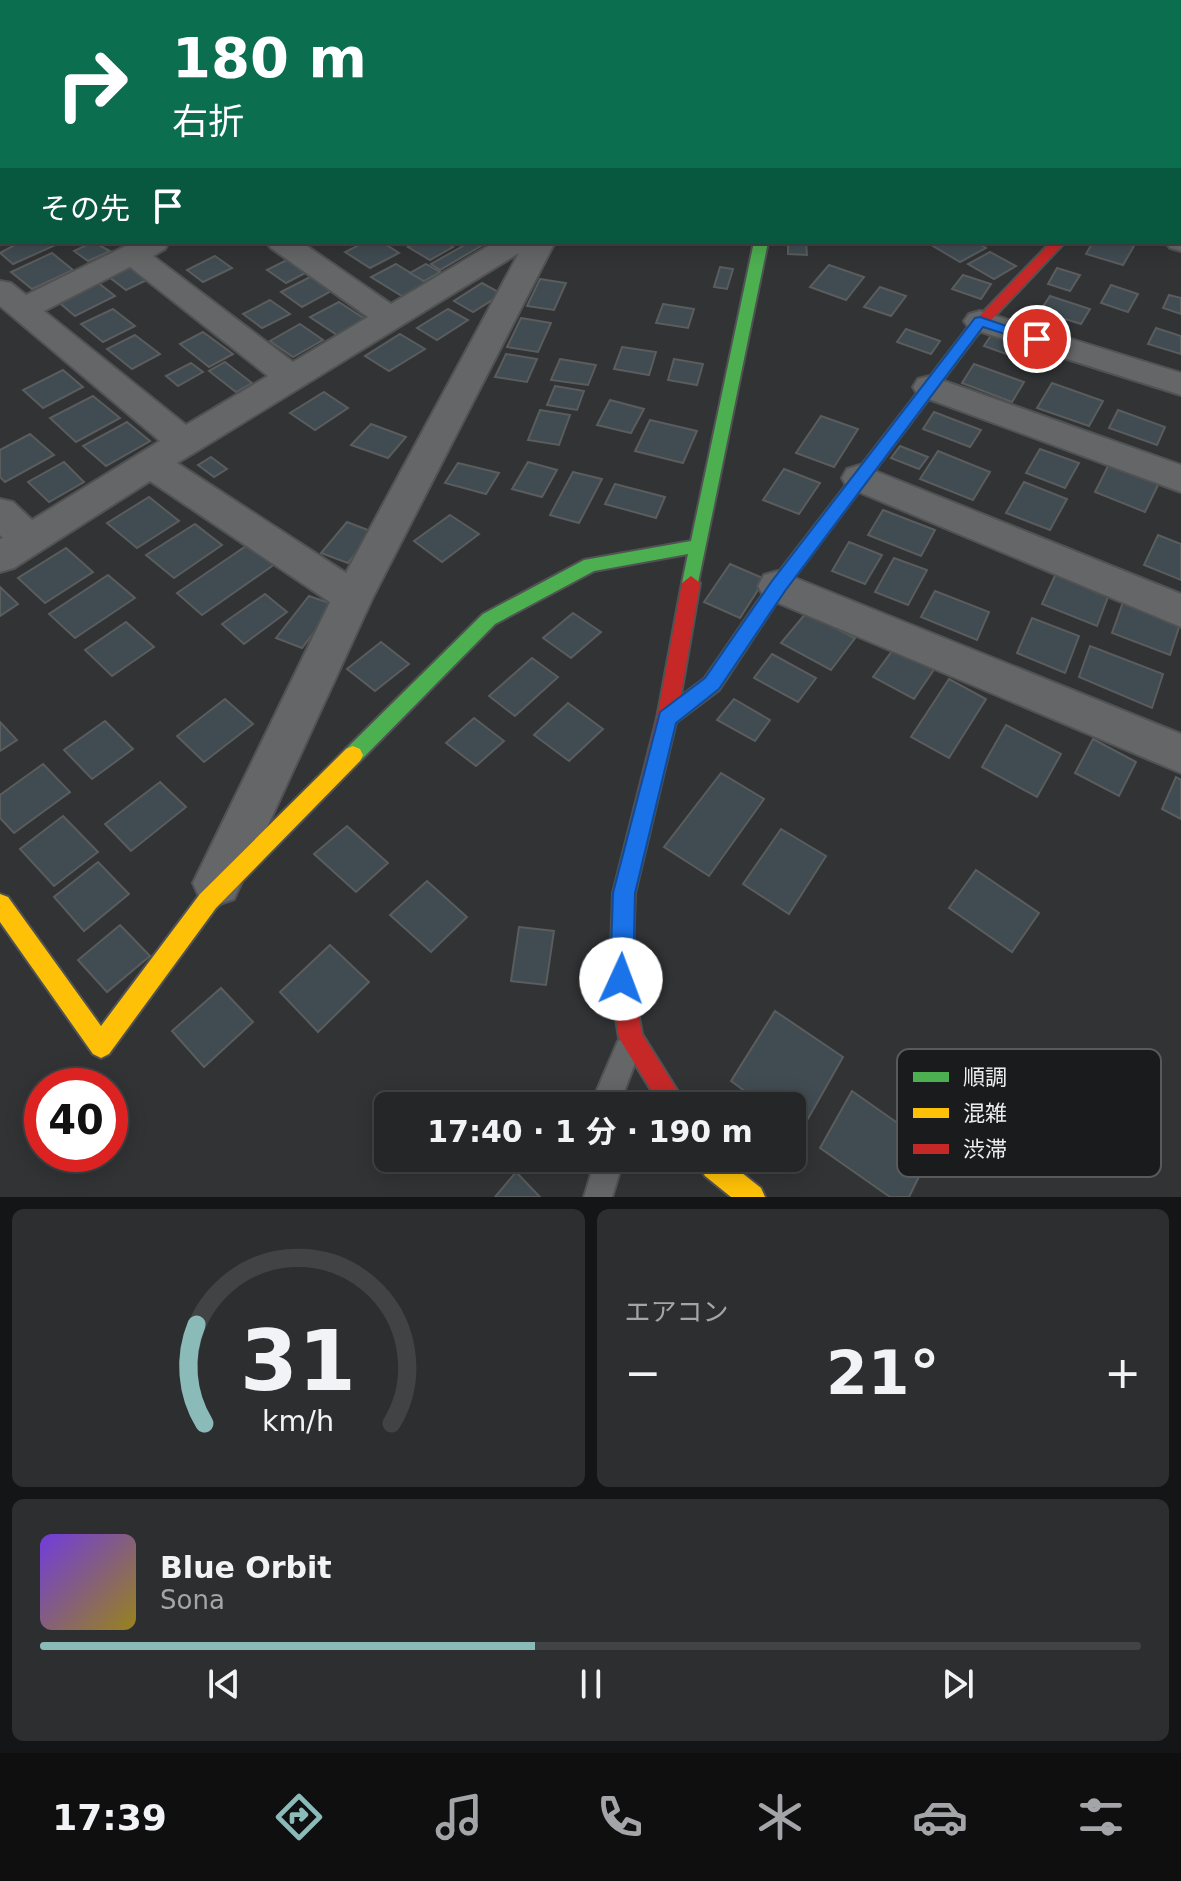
<!DOCTYPE html>
<html lang="ja">
<head>
<meta charset="utf-8">
<style>
	body { margin:0; font-family:"DejaVu Sans","Noto Sans JP",sans-serif; background:#2d2e30; color:#f1f3f6; height:100vh; display:flex; flex-direction:column; font-size:30px; white-space:nowrap }
	* { box-sizing:border-box; margin:0 }
	p { font-size:26px; color:#a3a5a8 }
	.icon { flex:none; width:44px; height:44px; fill:none; stroke:currentColor; stroke-width:2; stroke-linecap:round; stroke-linejoin:round }
	.map { position:relative; height:1197px; overflow:hidden }
	.sheet { display:flex; flex-direction:column; gap:12px; padding:12px; background:#141516; flex:1 }
	.sheet>* { flex:none }
	.top-card { position:absolute; left:0px; top:0px; width:1182px; height:244px; box-shadow:0 4px 20px #0003,0 0 0 2px #424345; background:#0b6e4f; color:#fff; overflow:hidden }
	.speed { position:absolute; left:24px; top:1068px; display:flex; gap:16px; font-size:40px; font-weight:700; text-align:center }
	.speed>* { display:grid; place-content:center; width:104px; height:104px; border-radius:50%; background:#252628; box-shadow:0 4px 20px #0003,0 0 0 2px #424345; line-height:1 }
	.speed .limit { border:12px solid #d22; background:#fff; color:#111 }
	.pin { position:absolute; display:grid; place-items:center; width:68px; height:68px; color:#fff; margin:-34px; border:4px solid #fff; border-radius:50%; box-shadow:0 2px 8px #0007 }
	.me { position:absolute; width:88px; margin:-44px; rotate:2deg; stroke-linejoin:round; filter:drop-shadow(0 0 6px #0008) }
	.turn { display:flex; align-items:center; gap:28px; height:168px; padding:0 40px; font-size:36px }
	.turn .icon { width:104px; height:104px; stroke-width:2.5 }
	.turn b { display:block; font-size:56px; line-height:68px }
	.then { display:flex; align-items:center; height:76px; padding:0 40px; background:#0003; gap:16px; font-size:30px }
	.big { font-size:60px; font-weight:700; line-height:1.1 }
	.sheet .tile { flex:1; display:flex; flex-direction:column; justify-content:center; gap:12px; min-width:0; padding:0 28px; border-radius:12px; background:#2d2e30 }
	.sheet .dial { align-items:center; gap:0 }
	.dial svg { height:208px; overflow:visible; fill:none; stroke:#424345; stroke-width:7; stroke-linecap:round; text-anchor:middle }
	.dial text { fill:#f1f3f6; stroke:none }
	.song { display:flex; align-items:center; gap:24px }
	.cover { width:96px; height:96px; border-radius:12px; background:linear-gradient(135deg,hsl(260 70% 55%),hsl(50 70% 35%)) }
	.played { height:8px; border-radius:4px; background:linear-gradient(90deg,#8bbbb9 45%,#424345 45%) }
	.keys { display:flex; justify-content:space-around; direction:ltr }
	.heat { display:flex; justify-content:space-between; align-items:center; font-size:44px; direction:ltr }
	.sheet .tiles { flex:1; display:grid; gap:12px; grid-template-columns:1fr 1fr }
	.tile:last-child { grid-column:span 2 }
	.trip { position:absolute; left:374px; top:1092px; width:432px; height:80px; border-radius:12px; background:#252628; box-shadow:0 4px 20px #0003,0 0 0 2px #424345; font-weight:700; line-height:80px; text-align:center }
	.tabs { display:flex; height:128px; justify-content:space-around; align-items:center; background:#0f0f10; color:#a3a5a8 }
	.tabs .icon { width:56px; height:56px }
	.tabs .current { color:#8bbbb9 }
	.tabs b { font-size:36px; color:#f1f3f6 }
	.map>svg:first-child { display:block }
	.green { fill:#5a4922 }
	.building { fill:#404c52; stroke:#5a5c5d; stroke-width:2 }
	.lines { fill:none; stroke-linecap:round; stroke-linejoin:round }
	.lane-casing { stroke:#505253; stroke-width:4 }
	.street-casing { stroke:#505253; stroke-width:4 }
	.fast-casing { stroke:#505253; stroke-width:4 }
	.slow-casing { stroke:#505253; stroke-width:4 }
	.jam-casing { stroke:#505253; stroke-width:4 }
	.lane { fill:#646667; fill-rule:evenodd }
	.street { fill:#646667; fill-rule:evenodd }
	.fast { fill:#4caf50; fill-rule:evenodd }
	.slow { fill:#ffc107; fill-rule:evenodd }
	.jam { fill:#c62828; fill-rule:evenodd }
	.route { fill:#1a73e8; stroke:#114b97; stroke-width:2 }
	.key { fill:#191b1c; stroke:#585a5b; stroke-width:2 }
	.key-label { font-size:22px; fill:#eaecee }
</style>
</head>
<body>
<div class="map">
<svg width="1181" height="1197" viewBox="0 0 1181 1197">
	<rect width="100%" height="100%" fill="#313335"/>
	<g class="green">
		<path d="M0,0H382L385,2H2L0,129Z"/>
		<path d="M840,0H1166L1178,2H843Z"/>
	</g>
	<g class="building">
		<path d="M20,242H59L60,243L13,264L0,253Z"/>
		<path d="M93,242L110,251L88,261L74,251Z"/>
		<path d="M365,242H382L399,253L370,268L345,252Z"/>
		<path d="M418,242H444L453,247L430,260L408,247Z"/>
		<path d="M470,242L481,246L440,270L431,264Z"/>
		<path d="M788,242H806L807,255L788,254Z"/>
		<path d="M941,242H976L986,248L960,262L933,246Z"/>
		<path d="M1093,242H1120L1134,246L1123,265L1086,254Z"/>
		<path d="M990,252L1016,266L994,279L968,264Z"/>
		<path d="M52,253L73,270L32,289L11,272Z"/>
		<path d="M215,256L232,268L203,282L187,270Z"/>
		<path d="M293,257L313,269L286,283L267,270Z"/>
		<path d="M396,264L424,281L426,283L402,296L371,277Z"/>
		<path d="M426,264L440,272L424,281L410,273Z"/>
		<path d="M134,265L151,278L126,290L109,277Z"/>
		<path d="M829,265L864,277L846,300L810,287Z"/>
		<path d="M720,267L733,269L727,289L714,287Z"/>
		<path d="M1057,268L1080,275L1070,291L1048,284Z"/>
		<path d="M314,275L335,289L302,307L281,292Z"/>
		<path d="M963,275L991,284L981,299L952,289Z"/>
		<path d="M540,279L566,283L554,310L527,306Z"/>
		<path d="M96,281L115,296L75,316L56,300Z"/>
		<path d="M482,283L502,294L473,312L454,301Z"/>
		<path d="M1111,285L1138,294L1128,312L1101,303Z"/>
		<path d="M880,287L906,296L891,316L864,307Z"/>
		<path d="M1169,295L1181,298V314L1163,308Z"/>
		<path d="M1050,296L1090,309L1081,324L1040,311Z"/>
		<path d="M270,300L290,314L262,328L243,314Z"/>
		<path d="M339,302L365,319L337,335L310,317Z"/>
		<path d="M663,304L694,309L688,328L656,323Z"/>
		<path d="M113,309L135,326L103,342L81,324Z"/>
		<path d="M448,309L468,320L437,340L417,328Z"/>
		<path d="M521,318L551,323L538,352L507,347Z"/>
		<path d="M300,324L323,340L293,357L270,341Z"/>
		<path d="M1156,328L1181,336V354L1148,344Z"/>
		<path d="M906,329L940,341L931,354L897,342Z"/>
		<path d="M994,331L1044,347L1034,364L984,346Z"/>
		<path d="M203,332L233,354L209,367L180,344Z"/>
		<path d="M400,334L425,349L389,371L365,356Z"/>
		<path d="M135,335L160,354L132,369L107,349Z"/>
		<path d="M622,347L656,352L649,375L614,369Z"/>
		<path d="M506,354L537,359L527,382L495,377Z"/>
		<path d="M560,359L596,365L588,385L551,380Z"/>
		<path d="M674,359L703,364L697,385L668,380Z"/>
		<path d="M225,362L252,383L236,392L209,371Z"/>
		<path d="M191,363L203,372L178,386L166,376Z"/>
		<path d="M974,364L1024,382L1012,402L962,383Z"/>
		<path d="M63,370L83,387L43,408L23,390Z"/>
		<path d="M1052,383L1103,401L1089,426L1037,408Z"/>
		<path d="M555,386L584,391L577,410L547,405Z"/>
		<path d="M324,392L348,408L315,430L290,413Z"/>
		<path d="M93,396L120,418L76,442L50,418Z"/>
		<path d="M610,400L644,409L631,433L597,425Z"/>
		<path d="M540,410L570,415L559,445L528,440Z"/>
		<path d="M1118,410L1165,427L1157,445L1109,428Z"/>
		<path d="M934,412L981,430L970,447L923,429Z"/>
		<path d="M821,416L858,429L834,467L796,453Z"/>
		<path d="M650,420L697,431L683,463L635,451Z"/>
		<path d="M127,422L150,441L106,466L83,446Z"/>
		<path d="M371,424L406,437L388,458L351,445Z"/>
		<path d="M30,434L54,455L5,482L0,477V450Z"/>
		<path d="M900,446L928,457L919,469L891,458Z"/>
		<path d="M1040,449L1079,463L1065,488L1026,473Z"/>
		<path d="M938,451L990,472L973,500L920,479Z"/>
		<path d="M211,457L227,469L214,477L198,465Z"/>
		<path d="M64,462L84,482L49,502L28,482Z"/>
		<path d="M528,462L557,470L542,497L512,489Z"/>
		<path d="M458,463L499,473L486,494L445,483Z"/>
		<path d="M1109,464L1159,483L1145,512L1095,492Z"/>
		<path d="M784,469L820,483L799,514L763,500Z"/>
		<path d="M573,472L602,479L579,523L550,515Z"/>
		<path d="M1024,482L1067,499L1050,530L1006,513Z"/>
		<path d="M615,484L665,497L656,518L605,504Z"/>
		<path d="M149,497L179,521L137,548L107,523Z"/>
		<path d="M883,510L935,530L921,556L868,535Z"/>
		<path d="M450,515L479,534L442,562L414,541Z"/>
		<path d="M347,522L373,532L348,563L321,553Z"/>
		<path d="M195,524L222,545L174,578L146,555Z"/>
		<path d="M1158,535L1181,544V580L1144,565Z"/>
		<path d="M849,542L882,555L865,584L832,571Z"/>
		<path d="M249,544L275,564L202,615L177,593Z"/>
		<path d="M66,548L93,572L45,603L18,578Z"/>
		<path d="M894,558L927,570L908,605L875,592Z"/>
		<path d="M730,564L765,579L740,618L704,602Z"/>
		<path d="M1058,569L1111,589L1097,626L1042,604Z"/>
		<path d="M108,575L135,598L75,638L49,614Z"/>
		<path d="M0,587L18,604L0,616Z"/>
		<path d="M935,591L989,612L977,640L921,617Z"/>
		<path d="M265,594L287,612L244,644L222,624Z"/>
		<path d="M309,596L335,605L302,648L276,638Z"/>
		<path d="M1123,602L1180,624L1170,655L1112,633Z"/>
		<path d="M573,613L601,632L571,658L543,638Z"/>
		<path d="M806,613L855,638L831,670L781,643Z"/>
		<path d="M1032,618L1079,636L1065,673L1017,653Z"/>
		<path d="M126,622L154,647L112,676L85,650Z"/>
		<path d="M381,642L409,664L375,691L347,669Z"/>
		<path d="M1090,646L1163,674L1152,708L1079,677Z"/>
		<path d="M895,647L935,668L914,699L873,677Z"/>
		<path d="M772,654L816,678L798,702L754,678Z"/>
		<path d="M532,658L558,677L515,716L489,696Z"/>
		<path d="M949,679L986,699L949,758L911,737Z"/>
		<path d="M225,699L253,724L204,762L177,736Z"/>
		<path d="M734,699L770,720L755,741L717,720Z"/>
		<path d="M568,703L603,729L569,761L534,735Z"/>
		<path d="M474,718L504,741L476,766L446,743Z"/>
		<path d="M105,721L133,749L92,779L64,750Z"/>
		<path d="M0,722L17,740L0,751Z"/>
		<path d="M1006,725L1061,754L1037,797L982,767Z"/>
		<path d="M1093,739L1136,762L1119,796L1075,773Z"/>
		<path d="M43,764L70,792L14,833L0,818V795Z"/>
		<path d="M721,773L764,799L709,876L664,847Z"/>
		<path d="M1176,777L1181,780V819L1162,809Z"/>
		<path d="M160,782L186,807L131,851L105,824Z"/>
		<path d="M63,816L98,852L54,886L20,849Z"/>
		<path d="M347,826L388,863L356,892L314,854Z"/>
		<path d="M781,829L826,856L789,914L743,884Z"/>
		<path d="M98,862L129,894L84,931L54,897Z"/>
		<path d="M976,870L1039,913L1012,952L949,908Z"/>
		<path d="M427,881L467,917L431,952L390,915Z"/>
		<path d="M120,925L150,956L107,992L78,960Z"/>
		<path d="M519,927L554,931L546,985L511,981Z"/>
		<path d="M330,945L369,982L318,1032L280,992Z"/>
		<path d="M221,988L253,1022L204,1067L172,1031Z"/>
		<path d="M775,1011L843,1057L801,1131L792,1125V1106H765L731,1081Z"/>
		<path d="M852,1091L933,1148L909,1197H890L820,1148Z"/>
		<path d="M516,1172L540,1197H495Z"/>
	</g>
	<g class="lines">
		<defs>
			<g id="lane">
				<path d="M627,1037L636,1041L640,1050L622,1097L623,1106H595L594,1097L618,1041Z"/>
				<path d="M596,1158H624L612,1197H584Z"/>
			</g>
			<g id="street">
				<path d="M395,0H419L420,2H396Z"/>
				<path d="M681,0H706L707,2H682Z"/>
				<rect x="0" y="3" width="2" height="14"/>
				<path d="M1181,38V54H1180V38Z"/>
				<path d="M2,125V141L0,142V126Z"/>
				<rect x="1180" y="143" width="1" height="16"/>
				<path d="M2,199V217L0,218V200Z"/>
				<path d="M1181,233V251L1170,248L1165,242H1180Z"/>
				<path d="M134,242H169L165,249L153,256L293,362L368,317L271,248L266,242H301L391,304L495,242H555L373,597L234,899L217,905L200,899L193,883L330,602L150,481L14,568L0,572V539L3,538L0,535V499L13,502L32,520L160,441L0,306V281L11,283L26,295ZM519,253L346,573L177,463L197,451ZM130,267L268,376L186,425L44,311Z"/>
				<path d="M980,311L1181,373V395L969,328L964,321L969,314Z"/>
				<path d="M930,376L1181,465V492L918,395L913,387L918,379Z"/>
				<path d="M860,465L1181,594V627L847,487L842,478L847,469Z"/>
				<path d="M778,571L1181,734V773L764,597L758,586L764,575Z"/>
			</g>
			<path id="fast" d="M754,242H768L697,588L691,590L682,583L688,554L594,571L495,624L360,761L353,764L346,761L343,755L346,749L483,614L584,560L691,541Z"/>
			<g id="slow">
				<path d="M971,329L978,333L976,336L784,591L719,690L674,724L667,726L660,724L657,718L660,712L705,678L772,581L966,330Z"/>
				<path d="M353,746L360,749L363,755L360,761L216,908L109,1054L101,1058L93,1054L0,922V894L8,897L101,1026L200,894L346,749Z"/>
				<path d="M695,1158H723L761,1188L765,1197H731L705,1176Z"/>
			</g>
			<g id="jam">
				<path d="M1051,242H1065L976,336H966V330Z"/>
				<path d="M691,576L700,583L677,718L635,893L632,979L642,1034L687,1106H661L619,1038L610,979L613,893L657,718L682,583Z"/>
			</g>
		</defs>
		<use href="#lane" class="lane-casing"/>
		<use href="#street" class="street-casing"/>
		<use href="#fast" class="fast-casing"/>
		<use href="#slow" class="slow-casing"/>
		<use href="#jam" class="jam-casing"/>
		<use href="#lane" class="lane"/>
		<use href="#street" class="street"/>
		<use href="#fast" class="fast"/>
		<use href="#slow" class="slow"/>
		<use href="#jam" class="jam"/>
	</g>
	<path class="route" d="M980,317L1045,339L1037,344L983,327L785,591L719,689L676,723L635,893L633,979L630,987L621,990L613,987L610,979L613,893L660,712L705,678L772,581L975,318Z"/>
	<rect x="897" y="1049" width="264" height="128" rx="12" class="key"/>
	<rect x="913" y="1072" width="36" height="10" fill="#4caf50"/>
	<rect x="913" y="1108" width="36" height="10" fill="#ffc107"/>
	<rect x="913" y="1144" width="36" height="10" fill="#c62828"/>
	<g class="key-label">
		<text x="963" y="1085">順調</text>
		<text x="963" y="1121">混雑</text>
		<text x="963" y="1157">渋滞</text>
	</g>
</svg>
<div class="speed"><div class="limit">40</div></div>
<div class="pin" style="left:1037px;top:339px;background:#d93025"><svg class="icon" aria-label="arrive" viewBox="0 0 24 24"><path d="M6 21V4h12l-3 4 3 4H6"/></svg></div>
<svg class="me" style="left:621px;top:979px" viewBox="-20 -20 40 40"><circle r="19" fill="#fff"/><path d="M0-13L10 11 0 6-10 11z" fill="#1a73e8"/></svg>
<div class="trip">17:40 · 1 分 · 190 m</div>
<div class="top-card">
<div class="turn"><svg class="icon" aria-label="right" viewBox="0 0 24 24"><path d="M7 20v-9h11M14 6l5 5-5 5"/></svg><div><b>180 m</b>右折</div></div>
<div class="then">その先<svg class="icon" aria-label="arrive" viewBox="0 0 24 24"><path d="M6 21V4h12l-3 4 3 4H6"/></svg></div>
</div>
</div>
<section class="sheet">
<div class="tiles">
<div class="tile dial"><svg viewBox="0 0 100 80">
<path d="M14 69A42 42 0 1 1 86 69"/>
<path d="M14 69A42 42 0 0 1 11 31" stroke="#8bbbb9"/>
<text x="50" y="56" font-size="32" font-weight="700">31</text>
<text x="50" y="72" font-size="11">km/h</text>
</svg></div>
<div class="tile"><p>エアコン</p>
<div class="heat"><a>−</a><b class="big">21°</b><a>+</a></div>
</div>
<div class="tile">
<div class="song"><i class="cover"></i><div><b>Blue Orbit</b><p>Sona</p></div></div>
<div class="played"></div>
<div class="keys"><svg class="icon" aria-label="previous" viewBox="0 0 24 24"><path d="M18 5L8 12l10 7zM5 5v14"/></svg><svg class="icon" aria-label="pause" viewBox="0 0 24 24"><path d="M8 5v14M16 5v14"/></svg><svg class="icon" aria-label="next" viewBox="0 0 24 24"><path d="M6 5l10 7-10 7zM19 5v14"/></svg></div>
</div>
</div>
</section>
<nav class="tabs">
<b>17:39</b>
<svg class="icon current" aria-label="directions" viewBox="0 0 24 24"><path d="M12 3l9 9-9 9-9-9zM9 14v-3h6M13 9l2 2-2 2"/></svg>
<svg class="icon" aria-label="music" viewBox="0 0 24 24"><path d="M9 18V5l10-2v13"/><circle cx="6" cy="18" r="3"/><circle cx="16" cy="16" r="3"/></svg>
<svg class="icon" aria-label="phone" viewBox="0 0 24 24"><path d="M5 4h4l2 5-3 2q2 4 5 5l2-3 5 2v4C11 20 4 13 5 4z"/></svg>
<svg class="icon" aria-label="climate" viewBox="0 0 24 24"><path d="M12 3v18M4 7l16 10M4 17L20 7"/></svg>
<svg class="icon" aria-label="car" viewBox="0 0 24 24"><path d="M5 17H2v-5l4-1 3-4h7l3 4 3 1v5h-3M9 17h6M6 11h13"/><circle cx="7" cy="17" r="2"/><circle cx="17" cy="17" r="2"/></svg>
<svg class="icon" aria-label="filters" viewBox="0 0 24 24"><path d="M4 7h16M4 17h16"/><circle cx="9" cy="7" r="2"/><circle cx="15" cy="17" r="2"/></svg>
</nav>
</body>
</html>
